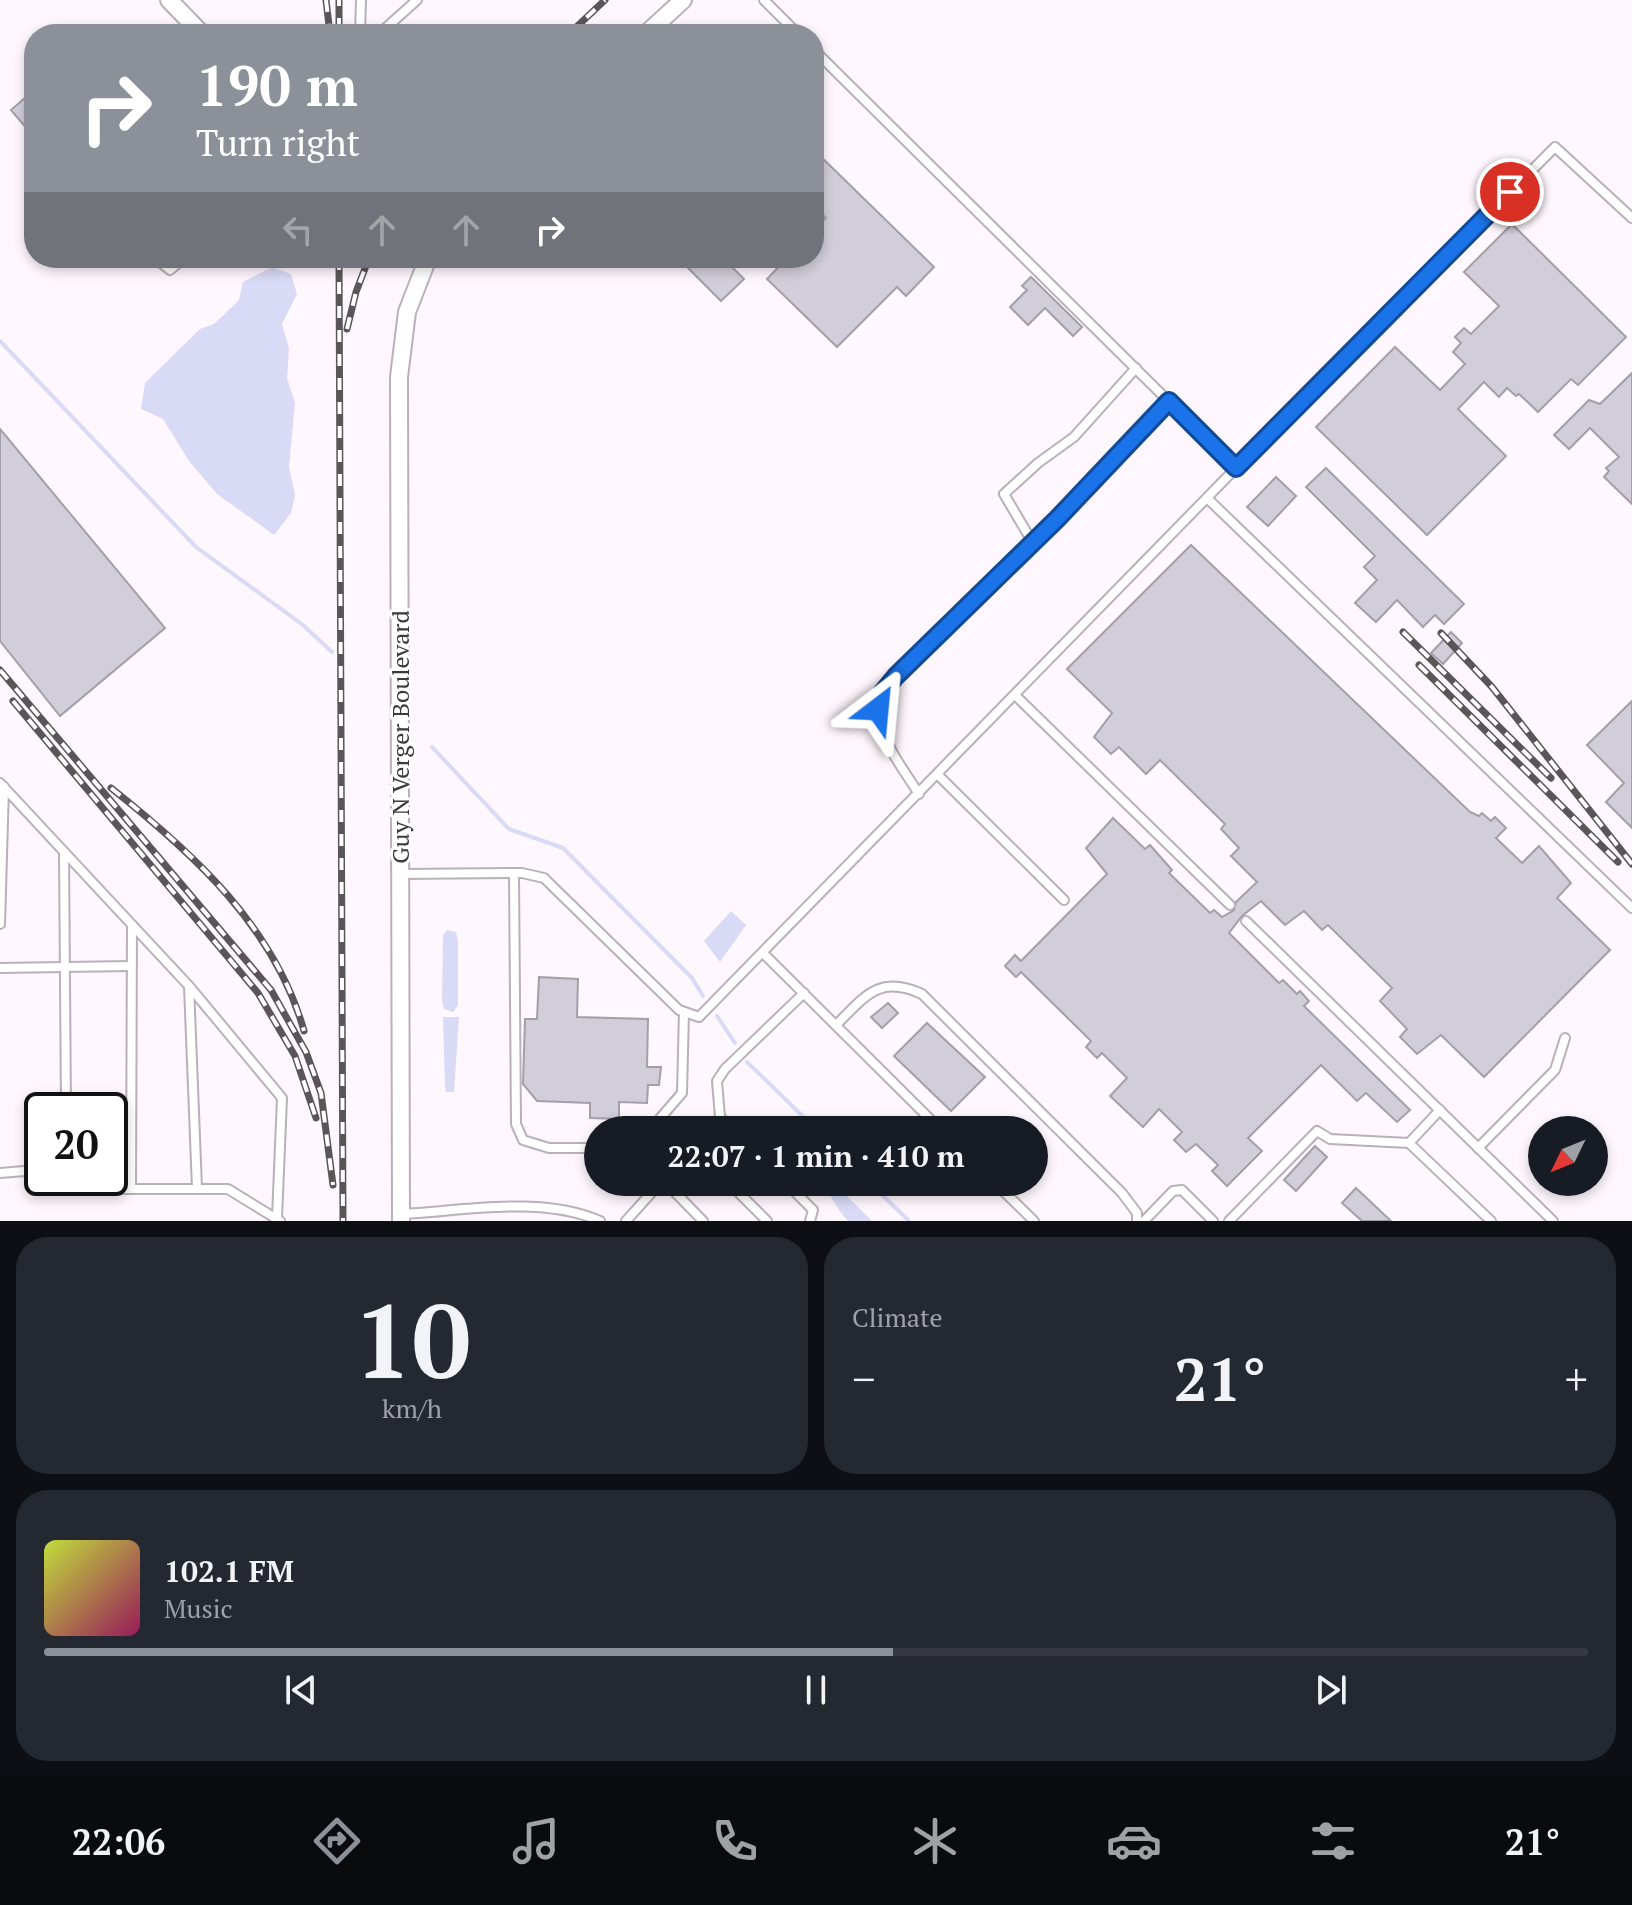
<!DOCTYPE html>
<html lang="en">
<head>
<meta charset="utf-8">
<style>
	body { margin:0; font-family:"PT Serif",serif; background:#242831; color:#f1f3f6; height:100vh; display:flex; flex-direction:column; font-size:30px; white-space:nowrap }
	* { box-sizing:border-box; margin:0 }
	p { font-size:26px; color:#9ea1a6 }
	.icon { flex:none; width:44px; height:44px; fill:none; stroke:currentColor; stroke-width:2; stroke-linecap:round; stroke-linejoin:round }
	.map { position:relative; height:1221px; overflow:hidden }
	.panel { display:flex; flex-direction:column; gap:16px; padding:16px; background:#0d0f14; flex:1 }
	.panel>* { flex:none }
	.top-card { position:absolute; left:24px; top:24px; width:800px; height:244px; border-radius:32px; box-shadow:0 4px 12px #0003; background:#8c9099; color:#fff; overflow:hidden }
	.needle { width:52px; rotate:227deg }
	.controls { position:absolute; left:1528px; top:1116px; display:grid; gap:16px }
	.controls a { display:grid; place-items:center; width:80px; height:80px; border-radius:50%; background:#171b24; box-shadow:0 4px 12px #0003; font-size:40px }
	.speed { position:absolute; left:24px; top:1092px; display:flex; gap:16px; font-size:40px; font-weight:700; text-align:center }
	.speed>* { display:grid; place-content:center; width:104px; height:104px; border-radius:50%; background:#171b24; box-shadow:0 4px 12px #0003; line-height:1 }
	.speed .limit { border:4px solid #111; border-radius:12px; background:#fff; color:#111 }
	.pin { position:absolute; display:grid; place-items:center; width:68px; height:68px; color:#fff; margin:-34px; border:4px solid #fff; border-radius:50%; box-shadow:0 2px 8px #0007 }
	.me { position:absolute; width:88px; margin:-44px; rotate:29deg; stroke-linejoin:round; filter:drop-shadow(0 0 6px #0008) }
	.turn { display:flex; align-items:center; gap:28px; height:168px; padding:0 40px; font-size:36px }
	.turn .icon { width:104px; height:104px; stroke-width:2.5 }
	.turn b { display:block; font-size:56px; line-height:68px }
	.lanes { display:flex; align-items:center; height:76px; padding:0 40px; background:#0003; justify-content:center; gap:40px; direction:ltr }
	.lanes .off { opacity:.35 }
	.big { font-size:60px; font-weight:600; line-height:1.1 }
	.panel .tile { flex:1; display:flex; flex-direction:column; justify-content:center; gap:12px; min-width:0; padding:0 28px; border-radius:32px; background:#242831 }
	.panel .dial { align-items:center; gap:0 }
	.dial b { font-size:104px; line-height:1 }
	.song { display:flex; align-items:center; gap:24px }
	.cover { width:96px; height:96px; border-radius:12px; background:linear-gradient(135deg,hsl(70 70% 55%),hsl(330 70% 35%)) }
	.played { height:8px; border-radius:4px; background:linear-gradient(90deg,#8c9099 55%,#363941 55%) }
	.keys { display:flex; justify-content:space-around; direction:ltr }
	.heat { display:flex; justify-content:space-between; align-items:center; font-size:44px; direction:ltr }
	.panel .tiles { flex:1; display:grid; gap:16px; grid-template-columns:1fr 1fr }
	.tile:last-child { grid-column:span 2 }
	.trip { position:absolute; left:584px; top:1116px; width:464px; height:80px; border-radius:40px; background:#171b24; box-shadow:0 4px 12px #0003; font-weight:600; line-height:80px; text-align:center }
	.dock { display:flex; height:128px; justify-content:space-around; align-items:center; background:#090b0e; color:#9ea1a6 }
	.dock .icon { width:56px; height:56px }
	.dock .active { color:#8c9099 }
	.dock b { font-size:36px; color:#f1f3f6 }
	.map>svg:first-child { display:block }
	.water { fill:#d9daf5 }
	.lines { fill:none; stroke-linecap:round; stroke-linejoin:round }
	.stream { stroke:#d9daf5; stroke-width:4 }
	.building { fill:#d2ced9; stroke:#a39fa9; stroke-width:2 }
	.service-casing { stroke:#b9b0b9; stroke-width:12 }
	.minor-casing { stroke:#b9b0b9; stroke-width:20 }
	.service { stroke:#fff; stroke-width:8 }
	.minor { stroke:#fff; stroke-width:16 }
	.rail-casing { stroke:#595559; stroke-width:7 }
	.rail { stroke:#fff; stroke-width:4; stroke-dasharray:12; stroke-linecap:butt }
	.route-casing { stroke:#114b97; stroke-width:20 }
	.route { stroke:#1a73e8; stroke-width:14 }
	.labels { text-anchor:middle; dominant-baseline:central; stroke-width:6; stroke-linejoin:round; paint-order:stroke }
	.street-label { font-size:24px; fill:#3c383c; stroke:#fff }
</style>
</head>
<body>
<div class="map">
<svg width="1632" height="1221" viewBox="0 0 1632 1221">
	<rect width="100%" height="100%" fill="#fef7fe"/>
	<g class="water">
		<path d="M272,267L291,274L297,294L282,324L289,348L287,378L295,403L289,467L295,495L291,513L274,535L217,494L189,461L163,419L141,409L145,383L200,329L214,324L239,300L243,282Z"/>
		<path d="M731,911L746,925L720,962L704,941Z"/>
		<path d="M447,930L456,932L458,941V1005L453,1012L444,1009L442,1001L443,935Z"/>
		<path d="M443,1017H459L454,1092H446L445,1088Z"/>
		<path d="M820,1182H833L872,1221H848C835,1208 832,1194 820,1182Z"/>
	</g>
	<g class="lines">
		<g class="stream">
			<path d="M0,341L196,547L303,625L332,652"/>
			<path d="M432,747L509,829L563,848L692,978L703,996"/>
			<path d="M717,1016L735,1043"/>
			<path d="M747,1062L817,1130"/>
			<path d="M869,1182L909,1221"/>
		</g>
	</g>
	<g class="building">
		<path d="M34,90V137L11,110Z"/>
		<path d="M814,150L934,267L906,296L897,287L837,347L767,279L787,258H814V230L826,218L814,206Z"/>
		<path d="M1512,224L1626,337L1578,385L1571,379L1538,412L1519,394L1516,396L1507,388L1499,397L1484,382L1458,409L1506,456L1427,535L1316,427L1395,347L1440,390L1465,364L1453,352L1461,343L1455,337L1464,328L1471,334L1499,306L1464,272Z"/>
		<path d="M694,258H723L744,279L721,301L686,266Z"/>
		<path d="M1031,277L1082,327L1073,336L1045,308L1028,325L1010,307L1027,290L1022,286Z"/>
		<path d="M1632,373V504L1604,477L1609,471L1606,468L1619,457L1590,428L1569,449L1554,435L1589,400L1600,404Z"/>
		<path d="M0,429L165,628L60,716L0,641Z"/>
		<path d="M1326,468L1464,604L1444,624L1435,615L1423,627L1397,600L1376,622L1355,603L1377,580L1364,567L1375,556L1306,487Z"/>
		<path d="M1276,477L1296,496L1268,526L1247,507Z"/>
		<path d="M1191,545L1470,812L1479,816L1482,813L1491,821L1495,817L1506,828L1496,838L1522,863L1539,846L1571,883L1557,898L1610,950L1484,1077L1441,1035L1417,1054L1400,1037L1407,1029L1380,1001L1392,988L1328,925L1322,930L1304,911L1285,925L1261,901L1242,916L1229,933L1279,983L1283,980L1297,994L1300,991L1309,1001L1304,1006L1410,1110L1397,1122L1366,1093L1357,1101L1321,1065L1248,1138L1262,1151L1227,1186L1212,1171L1218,1165L1196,1144L1186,1152L1174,1140L1182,1132L1159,1109L1143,1127L1110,1096L1127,1078L1102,1053L1097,1058L1086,1047L1091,1041L1021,972L1016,977L1005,966L1015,955L1021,961L1107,874L1086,848L1113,818L1145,849L1150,845L1172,870L1169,873L1210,913L1214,910L1222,917L1234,910L1236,902L1257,882L1231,856L1239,848L1221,829L1225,824L1160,760L1146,774L1119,747L1111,754L1094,737L1112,713L1067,669Z"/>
		<path d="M1451,632L1462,643L1443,664L1431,653Z"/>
		<path d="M1632,701V828L1606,802L1624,783L1587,745Z"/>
		<path d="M539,977L578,979L577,1017L648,1019L647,1067H661L659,1085H648L647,1103L619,1102V1119L590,1118V1103L537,1101L523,1084L525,1019H537Z"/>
		<path d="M888,1003L898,1013L882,1028L871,1017Z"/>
		<path d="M927,1023L985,1077L951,1111L894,1056Z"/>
		<path d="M1315,1146L1327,1157L1296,1191L1284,1180Z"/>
		<path d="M1356,1188L1391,1221H1362L1342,1203Z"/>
	</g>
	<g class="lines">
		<defs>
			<g id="service">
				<path d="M764,0L798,34"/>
				<path d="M360,34L361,0"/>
				<path d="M379,34L417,0"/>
				<path d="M155,258L170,270L184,258"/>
				<path d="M1236,468L1555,147L1632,218"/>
				<path d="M1207,498L1632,908"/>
				<path d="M1033,543L1004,494L1038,463L1074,437L1136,368"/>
				<path d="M1016,696L1230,905"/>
				<path d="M938,775L1064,900"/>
				<path d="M0,783L189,986L197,1188"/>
				<path d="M919,794C899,762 872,733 882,693L1169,401"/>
				<path d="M64,852L66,1110"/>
				<path d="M400,874L522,873L544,878L679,1010L699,1017L1236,468L814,50"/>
				<path d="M514,874L516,1124L523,1140L549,1148H598"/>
				<path d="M1246,921L1553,1221"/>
				<path d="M0,924L4,787"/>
				<path d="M763,953L941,1130"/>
				<path d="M0,968L131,966"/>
				<path d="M189,986L282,1098L277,1218"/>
				<path d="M836,1025C865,997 878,974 922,994L1122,1193L1137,1213V1221"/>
				<path d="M720,1117L733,1130"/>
				<path d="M650,1130L682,1093L684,1012"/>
				<path d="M709,1130L720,1117L717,1081L725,1069L804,993"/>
				<path d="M1409,1143L1440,1110"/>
				<path d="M1478,1148L1555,1070L1565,1038"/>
				<path d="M0,1173L24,1171L49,1181L122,1189H228L280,1221"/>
				<path d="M665,1182L703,1221"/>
				<path d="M728,1182L767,1221"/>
				<path d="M785,1182L813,1210L810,1221"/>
				<path d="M994,1182L1034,1221"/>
				<path d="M131,1189L132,925"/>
				<path d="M401,1214C463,1211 541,1195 600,1221"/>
				<path d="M626,1221L661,1182"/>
				<path d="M1144,1221L1173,1191L1182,1190L1213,1221"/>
				<path d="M1229,1221L1317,1131L1330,1139L1409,1143L1491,1221"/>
			</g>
			<g id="minor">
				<path d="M169,0L202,34"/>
				<path d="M646,34L683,0"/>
				<path d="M401,1221L399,377L407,312L428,258"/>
			</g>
		</defs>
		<use href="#service" class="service-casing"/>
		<use href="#minor" class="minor-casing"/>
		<use href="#service" class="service"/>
		<use href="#minor" class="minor"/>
		<defs>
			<g id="rail">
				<path d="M326,0L330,34"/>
				<path d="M339,30V0"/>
				<path d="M569,34L605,0"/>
				<path d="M339,258L343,1221"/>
				<path d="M347,329L356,292L369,258"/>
				<path d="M1403,632L1551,778"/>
				<path d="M1441,633L1492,687L1632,864"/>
				<path d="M1419,665L1618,862"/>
				<path d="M0,670L271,990L306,1052L321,1093L333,1185"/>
				<path d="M13,701L258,993L295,1056L316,1118"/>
				<path d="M111,788C193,853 275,927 304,1031"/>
			</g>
		</defs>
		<use href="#rail" class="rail-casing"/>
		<use href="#rail" class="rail"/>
	</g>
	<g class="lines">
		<defs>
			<path id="route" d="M878,709L882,693L896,676L1057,519L1169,401L1236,468L1510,192"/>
		</defs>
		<use href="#route" class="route-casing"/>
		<use href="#route" class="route"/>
	</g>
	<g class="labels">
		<g class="street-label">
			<text transform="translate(400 737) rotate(-90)">Guy N Verger Boulevard</text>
		</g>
	</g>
</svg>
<div class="controls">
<a><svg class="needle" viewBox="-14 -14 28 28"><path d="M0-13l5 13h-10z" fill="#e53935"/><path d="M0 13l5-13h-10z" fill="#9ea1a6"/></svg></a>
</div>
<div class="speed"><div class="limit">20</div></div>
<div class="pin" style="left:1510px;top:192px;background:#d93025"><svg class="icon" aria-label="arrive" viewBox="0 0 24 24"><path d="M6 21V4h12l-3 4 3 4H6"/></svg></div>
<svg class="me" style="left:878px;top:709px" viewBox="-20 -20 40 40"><path d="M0-17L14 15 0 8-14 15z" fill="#1a73e8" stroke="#fff" stroke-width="4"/></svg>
<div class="trip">22:07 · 1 min · 410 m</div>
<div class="top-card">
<div class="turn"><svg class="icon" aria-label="right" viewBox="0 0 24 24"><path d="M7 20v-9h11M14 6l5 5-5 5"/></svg><div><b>190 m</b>Turn right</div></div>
<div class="lanes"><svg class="icon off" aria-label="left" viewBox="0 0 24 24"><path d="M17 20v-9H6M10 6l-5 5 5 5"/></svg><svg class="icon off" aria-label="ahead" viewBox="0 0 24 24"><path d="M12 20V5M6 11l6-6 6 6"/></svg><svg class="icon off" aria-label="ahead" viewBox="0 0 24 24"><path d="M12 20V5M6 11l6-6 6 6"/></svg><svg class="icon" aria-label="right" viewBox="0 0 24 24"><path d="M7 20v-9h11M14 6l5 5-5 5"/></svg></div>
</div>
</div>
<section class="panel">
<div class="tiles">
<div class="tile dial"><b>10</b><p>km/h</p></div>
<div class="tile"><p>Climate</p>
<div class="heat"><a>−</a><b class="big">21°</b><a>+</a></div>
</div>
<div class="tile">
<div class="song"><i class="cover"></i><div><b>102.1 FM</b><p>Music</p></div></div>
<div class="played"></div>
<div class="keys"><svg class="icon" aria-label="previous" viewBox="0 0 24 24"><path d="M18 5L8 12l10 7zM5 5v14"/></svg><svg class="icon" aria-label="pause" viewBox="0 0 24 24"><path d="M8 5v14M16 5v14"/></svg><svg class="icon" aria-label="next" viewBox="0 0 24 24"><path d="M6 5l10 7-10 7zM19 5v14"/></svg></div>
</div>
</div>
</section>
<nav class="dock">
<b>22:06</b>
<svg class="icon active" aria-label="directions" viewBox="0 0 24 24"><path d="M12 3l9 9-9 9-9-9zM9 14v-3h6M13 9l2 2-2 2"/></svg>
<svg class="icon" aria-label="music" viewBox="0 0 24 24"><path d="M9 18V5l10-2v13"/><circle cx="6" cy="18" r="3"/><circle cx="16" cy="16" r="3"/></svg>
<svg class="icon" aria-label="phone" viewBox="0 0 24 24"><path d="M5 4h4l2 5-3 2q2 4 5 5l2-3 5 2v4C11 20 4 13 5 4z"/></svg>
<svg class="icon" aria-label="climate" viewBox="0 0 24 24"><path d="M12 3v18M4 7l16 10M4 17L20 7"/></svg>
<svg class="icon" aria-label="car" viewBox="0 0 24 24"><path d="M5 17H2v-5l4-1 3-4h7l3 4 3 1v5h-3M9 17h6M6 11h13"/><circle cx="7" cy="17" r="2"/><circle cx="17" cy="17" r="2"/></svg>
<svg class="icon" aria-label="filters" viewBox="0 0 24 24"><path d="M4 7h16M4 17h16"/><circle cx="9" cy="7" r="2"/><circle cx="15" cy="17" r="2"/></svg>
<b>21°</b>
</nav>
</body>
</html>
